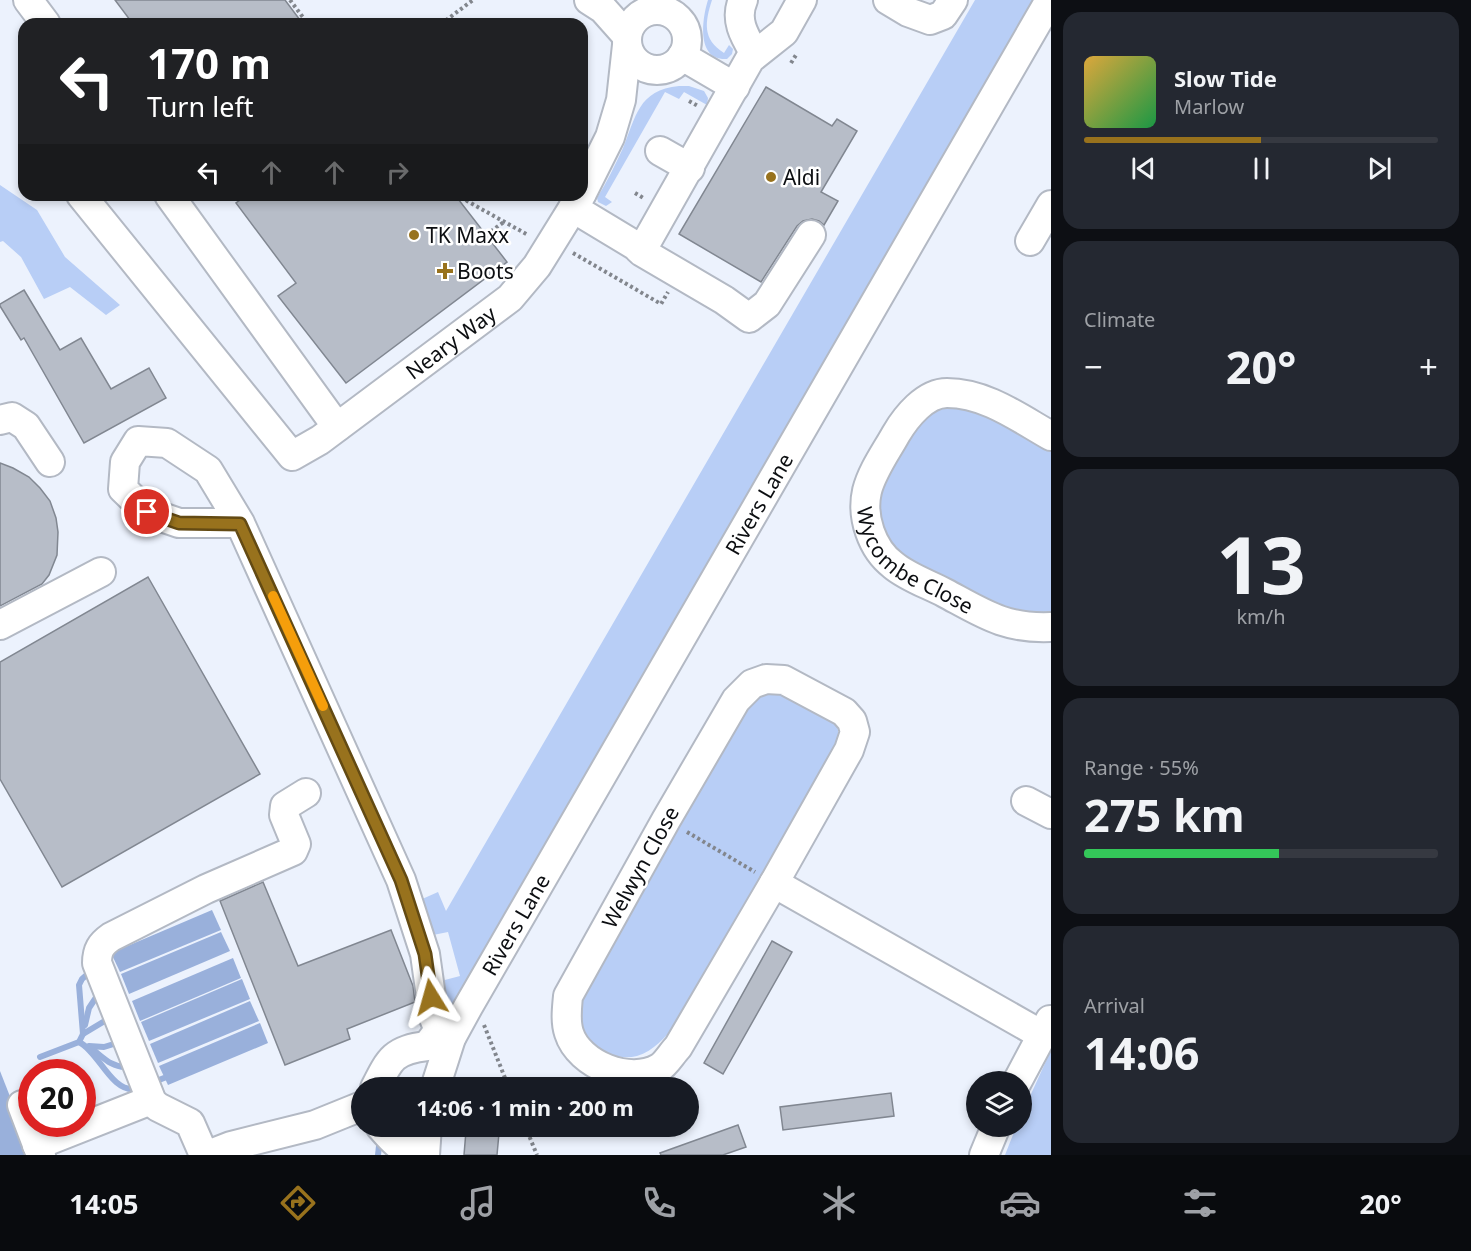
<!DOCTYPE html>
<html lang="en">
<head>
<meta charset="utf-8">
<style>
	body { margin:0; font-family:"Noto Sans",sans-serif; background:#242831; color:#f1f3f6; height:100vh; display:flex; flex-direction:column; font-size:22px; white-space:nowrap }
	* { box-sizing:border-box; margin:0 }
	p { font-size:20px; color:#9ea1a6 }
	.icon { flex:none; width:33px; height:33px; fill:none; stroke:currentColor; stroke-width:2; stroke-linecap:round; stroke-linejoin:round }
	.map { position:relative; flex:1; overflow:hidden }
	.drawer { display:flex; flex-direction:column; gap:12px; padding:12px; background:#0d0f14; width:420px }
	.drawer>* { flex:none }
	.banner { position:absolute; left:18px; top:18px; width:570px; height:183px; border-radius:18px; box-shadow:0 3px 9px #0003; background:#202124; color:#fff; overflow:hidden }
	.tools { position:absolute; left:966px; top:1071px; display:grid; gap:12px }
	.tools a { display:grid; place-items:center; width:66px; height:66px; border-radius:50%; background:#171b24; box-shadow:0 3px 9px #0003; font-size:30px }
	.speed { position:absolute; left:18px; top:1059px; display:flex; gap:12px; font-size:30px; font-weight:700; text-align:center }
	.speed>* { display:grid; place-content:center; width:78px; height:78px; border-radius:50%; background:#171b24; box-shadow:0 3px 9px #0003; line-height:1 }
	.speed .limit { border:9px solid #d22; background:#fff; color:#111 }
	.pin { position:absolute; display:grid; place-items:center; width:51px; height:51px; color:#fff; margin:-26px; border:3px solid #fff; border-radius:50%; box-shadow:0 2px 6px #0007 }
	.me { position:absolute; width:66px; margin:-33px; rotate:352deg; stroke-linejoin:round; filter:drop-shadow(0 0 4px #0008) }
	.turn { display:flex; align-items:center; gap:21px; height:126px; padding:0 30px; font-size:27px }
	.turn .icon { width:78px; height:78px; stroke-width:2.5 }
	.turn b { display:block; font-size:42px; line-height:51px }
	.lanes { display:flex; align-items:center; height:57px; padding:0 30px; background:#0003; justify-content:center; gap:30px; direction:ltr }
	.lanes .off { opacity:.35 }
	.big { font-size:45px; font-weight:700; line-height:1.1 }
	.drawer .widget { flex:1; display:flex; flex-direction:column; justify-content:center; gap:9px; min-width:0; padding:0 21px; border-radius:18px; background:#242831 }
	.drawer .dial { align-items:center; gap:0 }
	.dial b { font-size:78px; line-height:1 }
	.song { display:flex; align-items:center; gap:18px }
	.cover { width:72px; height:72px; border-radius:9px; background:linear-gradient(135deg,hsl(40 70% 55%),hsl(140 70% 35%)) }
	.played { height:6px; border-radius:3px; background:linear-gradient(90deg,#98721d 50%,#363941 50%) }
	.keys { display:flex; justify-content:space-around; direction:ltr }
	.heat { display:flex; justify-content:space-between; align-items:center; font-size:33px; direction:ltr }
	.charge { height:9px; border-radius:4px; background:linear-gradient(90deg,#34c759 55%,#363941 0) }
	.trip { position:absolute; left:351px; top:1077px; width:348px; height:60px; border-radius:30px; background:#171b24; box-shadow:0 3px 9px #0003; font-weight:700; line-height:60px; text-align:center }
	.tabs { display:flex; height:96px; justify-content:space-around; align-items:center; background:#090b0e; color:#9ea1a6 }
	.tabs .icon { width:42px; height:42px }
	.tabs .selected { color:#98721d }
	.tabs b { font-size:27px; color:#f1f3f6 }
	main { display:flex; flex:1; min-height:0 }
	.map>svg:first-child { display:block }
	.green { fill:#b8cef6 }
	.water { fill:#99b0db }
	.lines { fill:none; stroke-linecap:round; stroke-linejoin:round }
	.stream { stroke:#99b0db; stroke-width:6 }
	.building { fill:#b7bdc8; stroke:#818791; stroke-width:1.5 }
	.minor-casing { stroke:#b3b9c4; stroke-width:32 }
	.path { stroke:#82868d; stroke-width:4; stroke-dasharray:3 3; stroke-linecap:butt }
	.minor { stroke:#fff; stroke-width:28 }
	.route-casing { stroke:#634a13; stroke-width:15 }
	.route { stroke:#98721d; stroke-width:10 }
	.slow { stroke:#f59e0b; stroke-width:10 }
	.poi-dot { fill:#98721d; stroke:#fff; stroke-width:2 }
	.labels { text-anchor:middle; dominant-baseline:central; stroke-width:5; stroke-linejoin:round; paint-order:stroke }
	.poi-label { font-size:21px; fill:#0c0e11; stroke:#fff; text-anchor:start }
	.street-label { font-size:21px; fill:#0c0e11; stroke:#fff }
</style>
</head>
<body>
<main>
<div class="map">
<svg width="1051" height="1155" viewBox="0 0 1051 1155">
	<rect width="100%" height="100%" fill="#ecf2fd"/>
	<g class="green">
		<path d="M708,0H712C705,22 702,39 724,53L729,45L733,49L732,54L727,59C696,61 702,19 708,0Z"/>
		<path d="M975,0H1040L454,1006L442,1008L441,981L460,976L448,932L433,935L420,900L438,892L446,911Z"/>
		<path d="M679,86H689L704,91L708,98L707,105L684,92L679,99L665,92L605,197L612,202L606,206L598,202L597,198C607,182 615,165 623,148C636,117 638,90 679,86Z"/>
		<path d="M0,185L37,210L65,257L120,305L106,315L70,287L44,299L21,257L3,241L0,242Z"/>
		<path d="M944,404L974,408L1051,449V614L1013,612L899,557L883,531L879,512V493L916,423Z"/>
		<path d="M782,689L836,719L839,736L835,750L677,1024C665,1037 654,1051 637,1056C608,1063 580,1039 576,1011C575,1005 580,995 583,989L757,692Z"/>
		<path d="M1051,1050V1155H1005L1016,1127L1022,1126V1114Z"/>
	</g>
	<g class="water">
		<path d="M212,910L221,930L120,972L111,953Z"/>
		<path d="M221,932L230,951L129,994L121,974Z"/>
		<path d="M233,958L241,978L140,1021L132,1001Z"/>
		<path d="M242,979L250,999L149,1041L141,1022Z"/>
		<path d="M250,1001L259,1021L158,1063L150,1044Z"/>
		<path d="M260,1023L268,1043L168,1085L159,1066Z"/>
		<path d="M0,1071L33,1155H0Z"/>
	</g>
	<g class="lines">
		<g class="stream">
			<path d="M85,1025L89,1008L97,996"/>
			<path d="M83,1034L108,1019"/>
			<path d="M79,1042C99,1052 111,1092 135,1089"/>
			<path d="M89,1046L104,1047L117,1043"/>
			<path d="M92,1049C103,1057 111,1067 125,1067"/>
			<path d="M40,1057L79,1042L83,1034L79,985L82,979L90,972"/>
			<path d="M154,1082L164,1078"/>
			<path d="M411,1088L414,1081"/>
			<path d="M378,1155L379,1146"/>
		</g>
	</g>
	<g class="building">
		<path d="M115,0H285L303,24H133Z"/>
		<path d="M766,87L832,126L837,119L857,131L821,192L838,201L824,225L819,221L812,219L803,221L797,226L761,282L679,234Z"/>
		<path d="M247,195H455L507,262L346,383L278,296L296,283L236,203Z"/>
		<path d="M24,290L60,350L81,338L111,389L149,368L166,398L84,443L24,338L21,340L0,306V304Z"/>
		<path d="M0,463L13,468L29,477L40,488L50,501L56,518L58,532L57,555L49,575L42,584L0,606Z"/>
		<path d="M148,577L260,774L62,887L0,779V662Z"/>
		<path d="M263,882L298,966L391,930L413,986L415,1002L347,1029L350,1039L285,1065L220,901Z"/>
		<path d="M772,941L792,952L723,1074L704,1063Z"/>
		<path d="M891,1093L894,1116L783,1130L780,1107Z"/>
		<path d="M738,1125L746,1147L723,1155H661L660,1153Z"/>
		<path d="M466,1131L499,1133L497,1155H464Z"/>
	</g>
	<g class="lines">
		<defs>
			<g id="minor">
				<path d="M28,0L46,24"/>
				<path d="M589,0L603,9L627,36"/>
				<path d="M743,0C734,20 745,37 755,54"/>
				<path d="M888,0L908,12L930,20L943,15L953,0"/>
				<circle cx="657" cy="40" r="30"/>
				<path d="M682,56L735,87"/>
				<path d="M660,151L690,168"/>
				<path d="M582,193L610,137L621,100L627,45"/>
				<path id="s1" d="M81,195L292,456L320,440L510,298L537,266L581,195"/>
				<path d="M169,195L337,427"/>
				<path d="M573,208L636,246L642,252L724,300L749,318L767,304L811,235"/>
				<path d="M1030,241L1051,205"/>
				<path d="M639,249L647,241L750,59L784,32L802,0"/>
				<path d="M0,420L12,417L26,426L50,462"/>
				<path id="s2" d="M1051,436C1019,418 986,393 947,393C925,393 906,417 896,434C886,452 872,471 867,491C861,517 872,549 893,565C907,577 928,584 945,593C984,614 1005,629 1051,627"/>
				<path d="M240,523H179L147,512L123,489L125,462L138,441L167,443L208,470L240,523L401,880L425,954L434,1018L439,1030L451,1038"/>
				<path d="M0,625L101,572"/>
				<path d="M766,679L784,680L844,712L852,721L855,732L849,750L774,883L678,1047C672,1053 666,1064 659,1068C630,1085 579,1065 569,1033C565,1021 567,1008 568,996L666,820L736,700L752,684Z"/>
				<path d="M1026,801L1051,814"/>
				<path d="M774,883L1042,1035"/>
				<path d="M1017,1082L1050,1020"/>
				<path d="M375,1088C390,1058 394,1050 427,1046L439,1030"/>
				<path id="s3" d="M435,1088L451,1038L468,1007L1050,0"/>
				<path d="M22,1105L41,1155"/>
				<path d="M380,1126C396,1144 400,1151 425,1153"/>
				<path d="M37,1145L151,1100"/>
				<path d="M204,1155L190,1123L158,1107L152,1102L97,963C97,950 101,944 111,937L206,889L293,851L296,844L284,815L285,806L306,793"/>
				<path d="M208,1155L231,1146L315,1125L362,1106"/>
				<path d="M425,1155L427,1126"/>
				<path d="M984,1155L996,1126"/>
			</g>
		</defs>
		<use href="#minor" class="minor-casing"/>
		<g class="path">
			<path d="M290,0L308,24"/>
			<path d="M441,24L473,0"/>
			<path d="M791,63L796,55"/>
			<path d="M689,101L698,106"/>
			<path d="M635,193L645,199"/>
			<path d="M463,195L467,201L528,235"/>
			<path d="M486,235L504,222"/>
			<path d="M573,253L661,304L668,292"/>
			<path d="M687,832L755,872"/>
			<path d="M484,1025L509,1088"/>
			<path d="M525,1126L537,1155"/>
		</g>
		<use href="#minor" class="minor"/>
	</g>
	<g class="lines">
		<defs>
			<path id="route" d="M147,512L179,523L240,524L401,880L425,954L431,997"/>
		</defs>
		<use href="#route" class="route-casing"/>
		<use href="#route" class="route"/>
		<path class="slow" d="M273,596L323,706"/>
	</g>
	<g class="poi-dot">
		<circle cx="771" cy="177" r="6"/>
		<circle cx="414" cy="235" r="6"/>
		<path d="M442 262h6v6h6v6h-6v6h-6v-6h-6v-6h6z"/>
	</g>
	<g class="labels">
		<g class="poi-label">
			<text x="783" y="177">Aldi</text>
			<text x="426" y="235">TK Maxx</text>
			<text x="457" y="271">Boots</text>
		</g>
		<g class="street-label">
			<text stroke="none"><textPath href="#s1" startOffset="531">Neary Way</textPath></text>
			<text stroke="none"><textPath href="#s3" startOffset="669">Rivers Lane</textPath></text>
			<text stroke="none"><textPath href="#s2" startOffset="340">Wycombe Close</textPath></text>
			<text transform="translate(640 867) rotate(-61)">Welwyn Close</text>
			<text stroke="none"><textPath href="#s3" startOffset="183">Rivers Lane</textPath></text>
		</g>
	</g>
</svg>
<div class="tools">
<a><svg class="icon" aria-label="layers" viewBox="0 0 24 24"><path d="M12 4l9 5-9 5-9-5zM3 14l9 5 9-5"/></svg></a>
</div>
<div class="speed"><div class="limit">20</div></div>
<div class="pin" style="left:147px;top:512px;background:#d93025"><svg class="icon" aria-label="arrive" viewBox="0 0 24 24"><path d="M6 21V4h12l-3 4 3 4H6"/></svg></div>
<svg class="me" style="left:431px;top:997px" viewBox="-20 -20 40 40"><path d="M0-17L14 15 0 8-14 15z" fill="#98721d" stroke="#fff" stroke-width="4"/></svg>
<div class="trip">14:06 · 1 min · 200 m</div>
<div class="banner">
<div class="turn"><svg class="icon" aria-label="left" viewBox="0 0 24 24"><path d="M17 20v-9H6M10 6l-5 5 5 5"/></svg><div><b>170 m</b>Turn left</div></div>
<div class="lanes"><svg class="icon" aria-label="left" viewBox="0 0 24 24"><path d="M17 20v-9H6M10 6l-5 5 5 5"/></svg><svg class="icon off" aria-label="ahead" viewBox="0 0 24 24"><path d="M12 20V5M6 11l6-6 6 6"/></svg><svg class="icon off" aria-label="ahead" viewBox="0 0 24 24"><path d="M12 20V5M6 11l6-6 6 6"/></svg><svg class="icon off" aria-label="right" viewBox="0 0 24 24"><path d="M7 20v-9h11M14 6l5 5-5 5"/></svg></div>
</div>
</div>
<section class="drawer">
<div class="widget">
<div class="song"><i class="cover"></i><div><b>Slow Tide</b><p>Marlow</p></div></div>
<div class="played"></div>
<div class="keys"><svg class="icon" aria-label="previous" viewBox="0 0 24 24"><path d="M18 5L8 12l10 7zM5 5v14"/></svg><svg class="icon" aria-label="pause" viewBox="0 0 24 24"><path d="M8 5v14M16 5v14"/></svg><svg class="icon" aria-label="next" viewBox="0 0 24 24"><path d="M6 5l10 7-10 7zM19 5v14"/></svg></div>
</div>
<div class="widget"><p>Climate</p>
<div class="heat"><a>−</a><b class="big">20°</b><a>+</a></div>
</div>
<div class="widget dial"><b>13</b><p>km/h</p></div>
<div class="widget"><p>Range · 55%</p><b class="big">275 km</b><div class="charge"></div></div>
<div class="widget"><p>Arrival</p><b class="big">14:06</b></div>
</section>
</main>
<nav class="tabs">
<b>14:05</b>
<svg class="icon selected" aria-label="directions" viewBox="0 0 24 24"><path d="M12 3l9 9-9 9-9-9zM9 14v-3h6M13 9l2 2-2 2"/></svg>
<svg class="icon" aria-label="music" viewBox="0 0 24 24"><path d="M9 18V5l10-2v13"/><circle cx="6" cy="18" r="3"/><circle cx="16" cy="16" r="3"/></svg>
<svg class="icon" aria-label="phone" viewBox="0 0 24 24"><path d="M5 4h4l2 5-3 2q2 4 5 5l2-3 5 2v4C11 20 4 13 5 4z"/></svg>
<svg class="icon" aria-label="climate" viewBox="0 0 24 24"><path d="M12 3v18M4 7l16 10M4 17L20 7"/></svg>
<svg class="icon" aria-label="car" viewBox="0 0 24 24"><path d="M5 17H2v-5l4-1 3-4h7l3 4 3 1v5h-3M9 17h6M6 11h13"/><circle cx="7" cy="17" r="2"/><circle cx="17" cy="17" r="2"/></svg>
<svg class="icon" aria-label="filters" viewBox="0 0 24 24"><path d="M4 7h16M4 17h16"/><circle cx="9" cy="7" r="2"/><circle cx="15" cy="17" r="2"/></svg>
<b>20°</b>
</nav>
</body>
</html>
